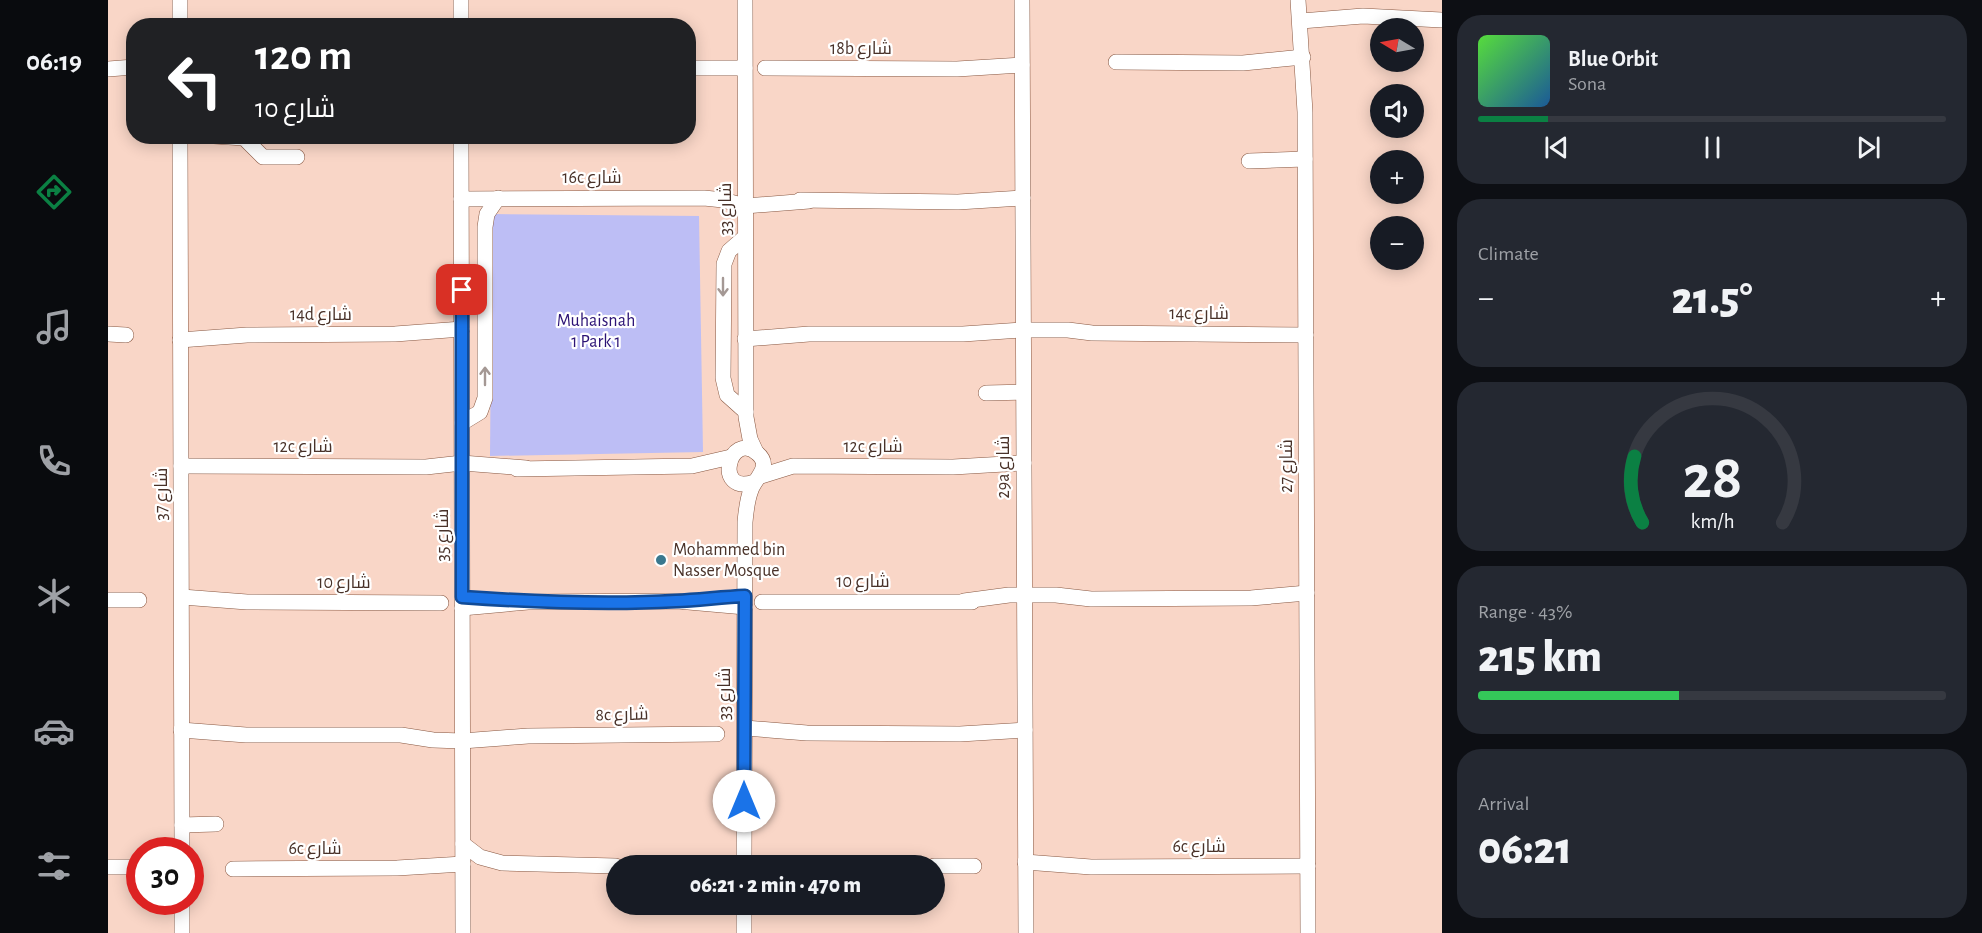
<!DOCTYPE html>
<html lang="en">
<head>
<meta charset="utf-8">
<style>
	body { margin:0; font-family:"Alegreya Sans",Cairo,sans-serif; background:#242831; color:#f1f3f6; height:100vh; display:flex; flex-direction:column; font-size:22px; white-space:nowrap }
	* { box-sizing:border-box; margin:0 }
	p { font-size:20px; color:#9ea1a6 }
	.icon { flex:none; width:33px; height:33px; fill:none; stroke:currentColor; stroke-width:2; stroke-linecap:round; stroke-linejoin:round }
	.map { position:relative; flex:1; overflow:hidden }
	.details { display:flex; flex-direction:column; gap:15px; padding:15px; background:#0d0f14; width:540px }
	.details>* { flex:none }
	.top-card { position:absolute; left:18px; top:18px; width:570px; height:126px; border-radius:24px; box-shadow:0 3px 15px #0003; background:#202124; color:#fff; overflow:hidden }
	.needle { width:39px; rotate:280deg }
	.fabs { position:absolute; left:1262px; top:18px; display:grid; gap:12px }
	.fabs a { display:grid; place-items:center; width:54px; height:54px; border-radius:50%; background:#171b24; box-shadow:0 3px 15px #0003; font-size:30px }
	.speed { position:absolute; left:18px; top:837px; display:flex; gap:12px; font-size:30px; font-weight:700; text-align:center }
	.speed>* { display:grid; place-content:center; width:78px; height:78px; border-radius:50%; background:#171b24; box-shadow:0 3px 15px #0003; line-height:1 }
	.speed .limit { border:9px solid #d22; background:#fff; color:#111 }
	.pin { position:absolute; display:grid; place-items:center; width:51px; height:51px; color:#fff; margin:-26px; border-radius:12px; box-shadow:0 3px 9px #0006 }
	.me { position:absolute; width:66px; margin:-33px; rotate:0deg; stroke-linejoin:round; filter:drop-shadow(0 0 4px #0008) }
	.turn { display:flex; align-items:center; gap:21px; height:126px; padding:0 30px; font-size:27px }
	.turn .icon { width:78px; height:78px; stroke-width:2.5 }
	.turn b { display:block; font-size:42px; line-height:51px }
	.big { font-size:45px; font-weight:800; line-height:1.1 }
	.details .card { flex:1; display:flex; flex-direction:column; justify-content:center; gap:9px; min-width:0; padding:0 21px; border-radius:24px; background:#242831 }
	.details .dial { align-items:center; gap:0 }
	.dial svg { height:156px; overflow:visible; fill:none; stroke:#363941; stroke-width:7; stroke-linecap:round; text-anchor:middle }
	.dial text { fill:#f1f3f6; stroke:none }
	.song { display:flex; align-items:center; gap:18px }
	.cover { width:72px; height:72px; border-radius:9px; background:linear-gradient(135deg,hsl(110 70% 55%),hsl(210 70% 35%)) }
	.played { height:6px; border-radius:3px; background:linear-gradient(90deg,#0b8043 15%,#363941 15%) }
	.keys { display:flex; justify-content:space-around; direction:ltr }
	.heat { display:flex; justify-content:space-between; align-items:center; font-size:33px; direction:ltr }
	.charge { height:9px; border-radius:4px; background:linear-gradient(90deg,#34c759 43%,#363941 0) }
	.trip { position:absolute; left:498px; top:855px; width:339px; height:60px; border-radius:30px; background:#171b24; box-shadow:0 3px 15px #0003; font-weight:800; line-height:60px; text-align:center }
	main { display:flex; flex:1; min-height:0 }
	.tabs { display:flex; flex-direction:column; width:108px; justify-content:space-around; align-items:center; background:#090b0e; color:#9ea1a6 }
	.tabs .icon { width:42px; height:42px }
	.tabs .selected { color:#0b8043 }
	.tabs b { font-size:27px; color:#f1f3f6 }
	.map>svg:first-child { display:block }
	.green { fill:#bdbef5 }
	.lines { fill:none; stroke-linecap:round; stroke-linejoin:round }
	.minor-casing { stroke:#885741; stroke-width:16 }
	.minor { stroke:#fff; stroke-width:15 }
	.oneway { stroke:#a49894 }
	.route-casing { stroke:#114b97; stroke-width:15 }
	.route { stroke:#1a73e8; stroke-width:10 }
	.poi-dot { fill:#3a788e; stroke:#fff; stroke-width:2 }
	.labels { text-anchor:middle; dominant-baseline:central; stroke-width:4.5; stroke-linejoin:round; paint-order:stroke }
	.street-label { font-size:18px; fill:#493229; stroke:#fff }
	.park-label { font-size:18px; fill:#2c1375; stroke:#fff }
	.poi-label { font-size:18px; fill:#493229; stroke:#fff; text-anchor:start }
</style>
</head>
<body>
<main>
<nav class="tabs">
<b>06:19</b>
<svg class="icon selected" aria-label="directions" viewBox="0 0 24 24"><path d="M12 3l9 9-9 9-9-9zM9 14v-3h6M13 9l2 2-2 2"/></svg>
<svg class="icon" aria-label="music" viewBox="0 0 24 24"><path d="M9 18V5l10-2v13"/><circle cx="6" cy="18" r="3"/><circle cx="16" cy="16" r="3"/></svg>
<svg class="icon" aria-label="phone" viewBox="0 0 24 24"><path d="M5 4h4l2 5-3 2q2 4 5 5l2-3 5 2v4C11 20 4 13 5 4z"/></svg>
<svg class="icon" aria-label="climate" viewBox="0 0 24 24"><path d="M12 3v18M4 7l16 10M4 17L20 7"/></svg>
<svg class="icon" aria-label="car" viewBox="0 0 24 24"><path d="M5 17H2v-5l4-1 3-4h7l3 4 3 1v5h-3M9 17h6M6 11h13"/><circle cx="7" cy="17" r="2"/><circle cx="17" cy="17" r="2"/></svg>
<svg class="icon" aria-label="filters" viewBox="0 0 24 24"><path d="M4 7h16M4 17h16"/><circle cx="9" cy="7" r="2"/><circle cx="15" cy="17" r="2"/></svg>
</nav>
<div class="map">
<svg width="1334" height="933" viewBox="0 0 1334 933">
	<rect width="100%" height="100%" fill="#f9d6c7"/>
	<path class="green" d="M384,214L591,216L595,452L382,456Z"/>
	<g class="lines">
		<defs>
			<g id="minor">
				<path d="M72,0V26"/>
				<path d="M353,0V26"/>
				<path d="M637,0L638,417L642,439L648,452"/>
				<path d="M914,0L918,933"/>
				<path d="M1190,0L1197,112L1200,933"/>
				<path d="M1193,21L1255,16L1334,20"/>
				<path d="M1008,62L1135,63L1195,57"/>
				<path d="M580,68H637"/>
				<path d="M657,68L849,69L914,65"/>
				<path d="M0,69L26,67"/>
				<path d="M72,136L74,850"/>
				<path d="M106,136L136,138L155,157H189"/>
				<path d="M353,136L355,933"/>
				<path d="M1141,161L1197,159"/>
				<path d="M353,199L596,198L615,200L637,206L701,201"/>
				<path d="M692,200L850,202L915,198"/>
				<path d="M637,237L621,251L616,264L615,378L619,395L638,412"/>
				<path d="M0,334L18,335"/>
				<path d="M637,339L701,334H855L915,330H960L984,333L1198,335"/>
				<path d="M72,340L139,335L287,334L354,329"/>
				<path d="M878,393L915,392"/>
				<path d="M354,423L372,412L377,398V227L379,214L390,198"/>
				<path d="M73,466L318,467L354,463L418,468"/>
				<path d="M409,469L584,466L623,457"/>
				<path d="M653,476L685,466L845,467L916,463"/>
				<path d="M74,597L139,602L333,603"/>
				<path d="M0,600H31"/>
				<path d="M856,601L901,595H948L983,599L1143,598L1199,593"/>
				<path d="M654,602H864"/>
				<path d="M354,608L420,602L569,601L637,607"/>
				<path d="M637,728L699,733L852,734L917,730"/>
				<path d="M73,730L138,735H293L325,740L354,741L420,736L609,734"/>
				<path d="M74,825L108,824"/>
				<path d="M355,844L372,857L394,863L508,866"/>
				<path d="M917,862L983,867L1200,866"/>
				<path d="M585,866L656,863L690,866"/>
				<path d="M636,866L637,522C638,511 639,500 643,490C647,478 665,466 649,453C621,430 605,496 646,482"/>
				<path d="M826,866H866"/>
				<path d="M0,867H32"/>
				<path d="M125,869L289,868L355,864"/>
				<path d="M74,933V902"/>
				<path d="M636,933V904"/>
			</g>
		</defs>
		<use href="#minor" class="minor-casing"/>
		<use href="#minor" class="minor"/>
	</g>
	<defs><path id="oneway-shaft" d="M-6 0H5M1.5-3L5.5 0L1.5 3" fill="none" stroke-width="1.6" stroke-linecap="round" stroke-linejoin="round" transform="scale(1.5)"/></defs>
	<g class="oneway">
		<use href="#oneway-shaft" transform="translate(615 287) rotate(90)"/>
		<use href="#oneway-shaft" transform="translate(377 376) rotate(-90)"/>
	</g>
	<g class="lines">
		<defs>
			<path id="route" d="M354,290V597C425,602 497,605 568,601C591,600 614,597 637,596L636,801"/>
		</defs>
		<use href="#route" class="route-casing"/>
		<use href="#route" class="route"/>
	</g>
	<circle class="poi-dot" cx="553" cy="560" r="6"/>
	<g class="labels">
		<g class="street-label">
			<text x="753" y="49">18b شارع</text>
			<text x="484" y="178">16c شارع</text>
			<text transform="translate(618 209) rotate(-90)">شارع 33</text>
			<text x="1091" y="314">14c شارع</text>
			<text x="213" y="315">14d شارع</text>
			<text x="195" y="447">12c شارع</text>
			<text x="765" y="447">12c شارع</text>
			<text transform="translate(1179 466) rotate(-90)">شارع 27</text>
			<text transform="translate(896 467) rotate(-90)">29a شارع</text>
			<text transform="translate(54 494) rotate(-90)">شارع 37</text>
			<text transform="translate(335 535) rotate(-90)">شارع 35</text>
			<text x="755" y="582">شارع 10</text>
			<text x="236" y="583">شارع 10</text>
			<text transform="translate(617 694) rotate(-90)">شارع 33</text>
			<text transform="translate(514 715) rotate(-1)">8c شارع</text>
			<text x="1091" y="847">6c شارع</text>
			<text x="207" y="849">6c شارع</text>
		</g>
		<g class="park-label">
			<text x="488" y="321">Muhaisnah<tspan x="488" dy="21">1 Park 1</tspan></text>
		</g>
		<g class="poi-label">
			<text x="565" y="550">Mohammed bin<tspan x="565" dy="21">Nasser Mosque</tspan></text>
		</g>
	</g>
</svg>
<div class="fabs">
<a><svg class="needle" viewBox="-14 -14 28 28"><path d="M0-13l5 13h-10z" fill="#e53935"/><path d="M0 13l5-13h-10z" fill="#9ea1a6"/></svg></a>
<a><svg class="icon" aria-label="sound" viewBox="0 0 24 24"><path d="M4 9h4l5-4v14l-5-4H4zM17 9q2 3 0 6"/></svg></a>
<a>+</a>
<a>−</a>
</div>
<div class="speed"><div class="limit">30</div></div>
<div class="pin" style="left:354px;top:290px;background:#d93025"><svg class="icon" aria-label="arrive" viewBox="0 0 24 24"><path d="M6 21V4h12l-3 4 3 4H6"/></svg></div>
<svg class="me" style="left:636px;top:801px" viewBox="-20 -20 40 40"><circle r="19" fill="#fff"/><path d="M0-13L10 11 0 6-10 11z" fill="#1a73e8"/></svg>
<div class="trip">06:21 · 2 min · 470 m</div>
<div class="top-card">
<div class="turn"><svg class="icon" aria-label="left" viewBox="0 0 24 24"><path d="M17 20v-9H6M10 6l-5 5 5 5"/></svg><div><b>120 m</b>شارع 10</div></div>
</div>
</div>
<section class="details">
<div class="card">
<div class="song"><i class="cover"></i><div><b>Blue Orbit</b><p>Sona</p></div></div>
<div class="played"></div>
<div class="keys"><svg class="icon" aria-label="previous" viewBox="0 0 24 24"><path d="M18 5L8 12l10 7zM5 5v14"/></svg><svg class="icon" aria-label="pause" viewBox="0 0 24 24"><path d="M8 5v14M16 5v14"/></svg><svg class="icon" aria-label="next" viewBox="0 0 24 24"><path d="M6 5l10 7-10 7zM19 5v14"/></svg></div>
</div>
<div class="card"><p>Climate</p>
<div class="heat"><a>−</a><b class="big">21.5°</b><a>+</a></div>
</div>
<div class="card dial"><svg viewBox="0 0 100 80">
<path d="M14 69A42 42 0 1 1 86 69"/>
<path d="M14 69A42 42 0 0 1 10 35" stroke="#0b8043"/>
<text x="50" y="56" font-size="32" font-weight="700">28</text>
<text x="50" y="72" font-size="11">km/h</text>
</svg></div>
<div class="card"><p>Range · 43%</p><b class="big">215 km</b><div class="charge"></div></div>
<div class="card"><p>Arrival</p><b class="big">06:21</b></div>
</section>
</main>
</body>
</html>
